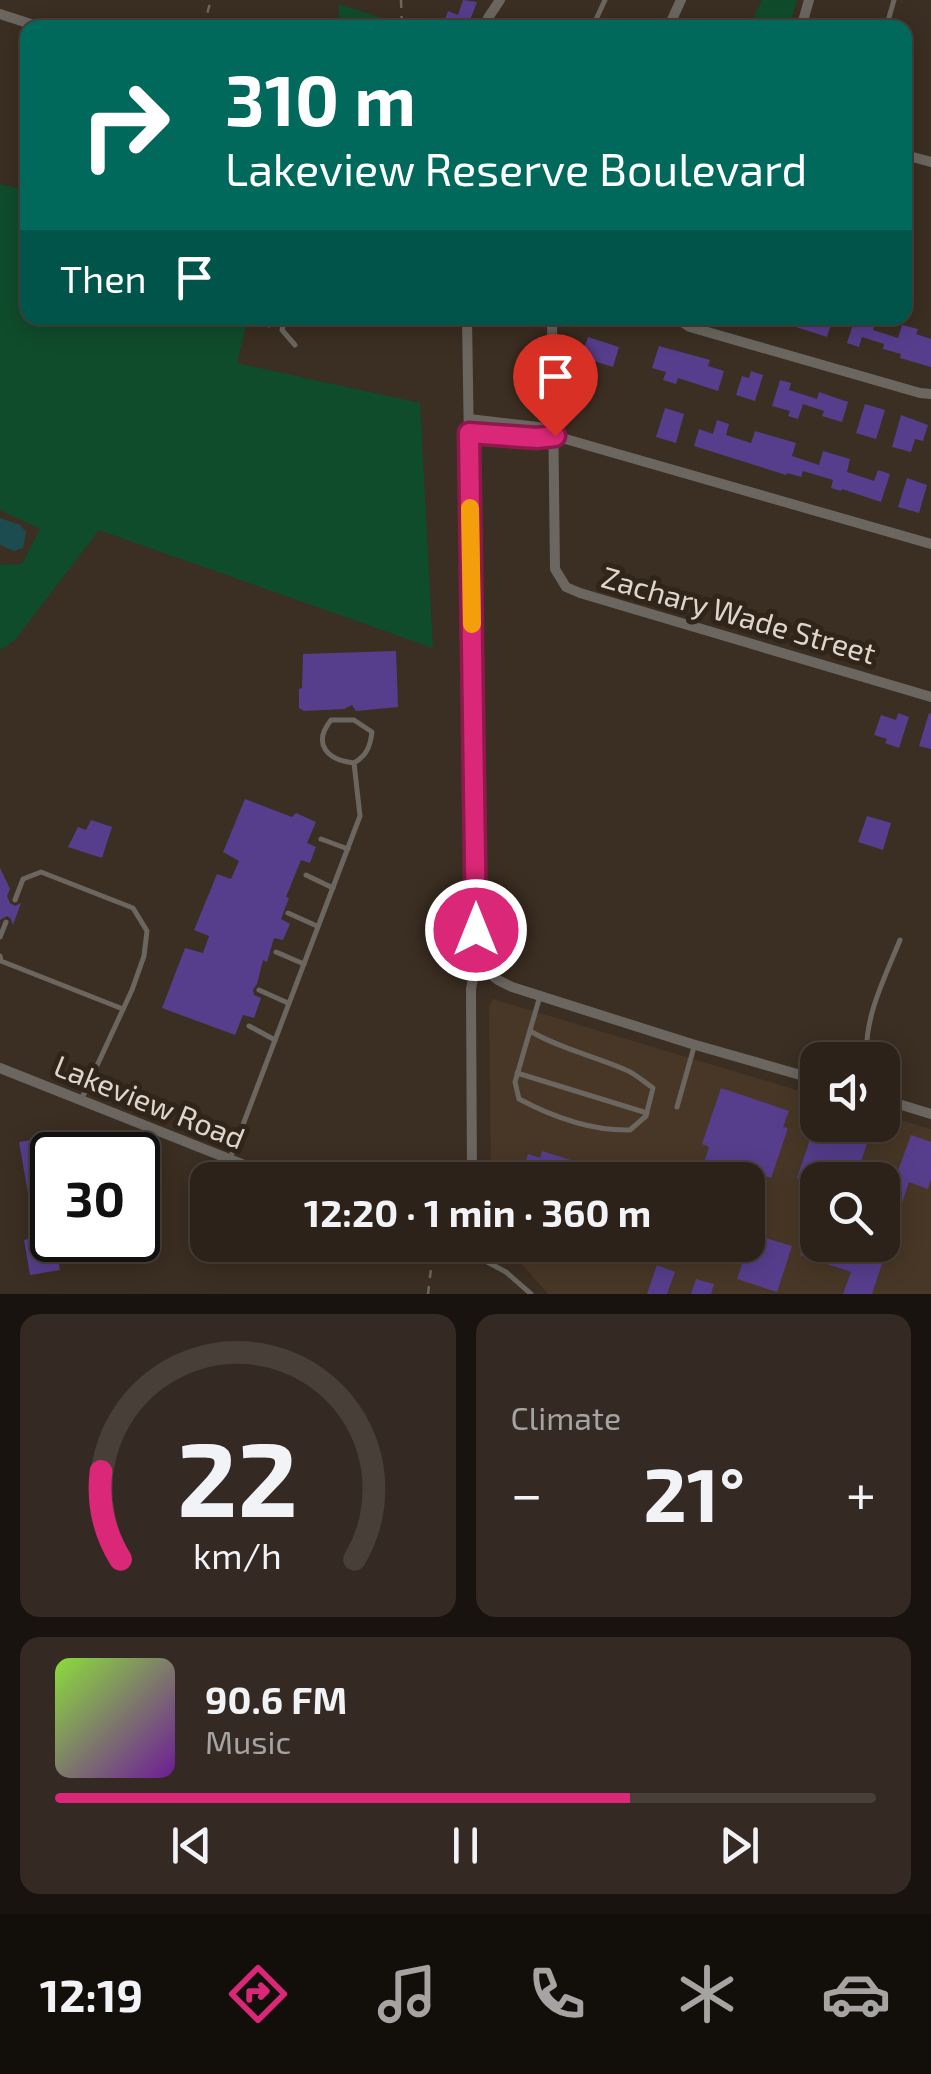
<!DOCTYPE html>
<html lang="en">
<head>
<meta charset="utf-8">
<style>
	body { margin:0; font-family:"Exo 2",sans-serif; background:#342a23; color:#f1f3f6; height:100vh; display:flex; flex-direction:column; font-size:38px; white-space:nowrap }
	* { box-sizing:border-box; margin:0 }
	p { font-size:32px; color:#a6a4a2 }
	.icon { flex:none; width:55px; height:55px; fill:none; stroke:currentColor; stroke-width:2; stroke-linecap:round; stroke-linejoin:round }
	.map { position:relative; height:1294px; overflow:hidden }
	.side { display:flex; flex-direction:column; gap:20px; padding:20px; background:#18130e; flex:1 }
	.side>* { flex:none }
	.hud { position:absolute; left:20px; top:20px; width:892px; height:305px; border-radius:20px; box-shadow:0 5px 25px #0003,0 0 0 2px #483f39; background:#00695c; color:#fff; overflow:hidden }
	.controls { position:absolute; left:800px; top:1042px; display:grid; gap:20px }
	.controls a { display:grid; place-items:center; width:100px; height:100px; border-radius:20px; background:#2c221a; box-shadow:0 5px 25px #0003,0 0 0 2px #483f39; font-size:50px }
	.speed { position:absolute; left:30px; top:1132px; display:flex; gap:20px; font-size:50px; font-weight:700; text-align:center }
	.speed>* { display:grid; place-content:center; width:130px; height:130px; border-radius:50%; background:#2c221a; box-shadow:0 5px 25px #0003,0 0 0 2px #483f39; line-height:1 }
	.speed .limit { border:5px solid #111; border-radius:15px; background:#fff; color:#111 }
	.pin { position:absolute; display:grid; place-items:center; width:85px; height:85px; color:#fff; margin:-102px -42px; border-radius:50% 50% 50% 0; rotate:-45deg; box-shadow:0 0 10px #0007 }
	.pin .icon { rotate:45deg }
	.me { position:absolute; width:110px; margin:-55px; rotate:0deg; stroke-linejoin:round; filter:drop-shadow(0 0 8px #0008) }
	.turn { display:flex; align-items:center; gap:35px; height:210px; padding:0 40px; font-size:45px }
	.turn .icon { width:130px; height:130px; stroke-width:2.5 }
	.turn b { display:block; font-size:70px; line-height:85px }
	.then { display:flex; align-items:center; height:95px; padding:0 40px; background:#0003; gap:20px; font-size:38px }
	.big { font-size:75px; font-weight:700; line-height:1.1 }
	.side .tile { flex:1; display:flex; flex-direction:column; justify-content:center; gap:15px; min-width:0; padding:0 35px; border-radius:20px; background:#342a23 }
	.side .dial { align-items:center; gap:0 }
	.dial svg { height:260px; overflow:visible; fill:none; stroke:#483f39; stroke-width:7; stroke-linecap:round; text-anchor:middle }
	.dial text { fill:#f1f3f6; stroke:none }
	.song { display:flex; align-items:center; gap:30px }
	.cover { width:120px; height:120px; border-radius:15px; background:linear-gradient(135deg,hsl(90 70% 55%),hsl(280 70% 35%)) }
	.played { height:10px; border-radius:5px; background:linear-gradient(90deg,#db2777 70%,#483f39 70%) }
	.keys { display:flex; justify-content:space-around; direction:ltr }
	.heat { display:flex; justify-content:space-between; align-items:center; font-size:55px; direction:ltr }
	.side .tiles { flex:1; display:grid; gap:20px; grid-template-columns:1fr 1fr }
	.tile:last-child { grid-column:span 2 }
	.trip { position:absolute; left:190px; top:1162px; width:575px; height:100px; border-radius:20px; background:#2c221a; box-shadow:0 5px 25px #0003,0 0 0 2px #483f39; font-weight:700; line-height:100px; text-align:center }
	.dock { display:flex; height:160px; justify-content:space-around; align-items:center; background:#120e0a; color:#a6a4a2 }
	.dock .icon { width:70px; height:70px }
	.dock .active { color:#db2777 }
	.dock b { font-size:45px; color:#f1f3f6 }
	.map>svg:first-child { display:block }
	.built { fill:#483726; fill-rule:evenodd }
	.green { fill:#0f4c2c }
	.water { fill:#1d4c50 }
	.building { fill:#573e8d }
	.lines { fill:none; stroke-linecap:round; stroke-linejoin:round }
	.path { stroke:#70655a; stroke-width:2.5; stroke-dasharray:8 8; stroke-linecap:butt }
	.service { stroke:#6c6660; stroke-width:5 }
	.minor { stroke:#6c6660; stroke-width:10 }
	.route-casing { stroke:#8e194d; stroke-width:25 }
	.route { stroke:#db2777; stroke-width:18 }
	.slow { stroke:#f59e0b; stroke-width:18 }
	.labels { text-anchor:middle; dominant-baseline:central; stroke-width:10; stroke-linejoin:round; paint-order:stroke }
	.street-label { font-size:30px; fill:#ded6ce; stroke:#312519 }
</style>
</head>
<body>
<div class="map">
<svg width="931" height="1294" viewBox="0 0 931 1294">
	<rect width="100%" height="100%" fill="#3b2e22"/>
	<path class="built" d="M493,999L817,1096L818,1125H882L883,1115L931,1129V1294H548L520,1262L496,1245H748V1180H491L489,1006ZM818,1180H882V1245H818Z"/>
	<g class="green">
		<path d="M762,0H797L789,27H749Z"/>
		<path d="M339,4L394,22V27H339Z"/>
		<path d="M0,184L27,190L28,318H248L237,363L420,403L433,648L99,530L15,640L0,650V565L22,564L40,529L0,510Z"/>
	</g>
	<path class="water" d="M0,518L20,525L26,532L23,548L14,551L0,545Z"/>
	<g class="building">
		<path d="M463,0L477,2L467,28H442L448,11L458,15Z"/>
		<path d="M242,318H273L270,328L242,320Z"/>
		<path d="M771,318H833L827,337L771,319Z"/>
		<path d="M855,318L875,324L873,330L898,338L902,325L918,329L916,334L931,339V367L900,358L901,354L883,349L884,344L862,337L859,347L847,343Z"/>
		<path d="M588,337L619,347L613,367L581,357Z"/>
		<path d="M659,346L710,360L708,366L724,371L718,391L678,378L676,384L663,380L666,372L652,368Z"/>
		<path d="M751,371L763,375L755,401L736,395L742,376L749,378Z"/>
		<path d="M780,380L791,383L789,390L817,399L819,392L848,402L842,422L822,416L824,411L803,404L798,419L788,416L790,411L772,406Z"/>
		<path d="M865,404L885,410L876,439L856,433Z"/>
		<path d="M665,408L684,414L676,443L656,437Z"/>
		<path d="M901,415L928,425L923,441L915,439L911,452L892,447Z"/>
		<path d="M717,420L729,424L726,435L751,443L755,431L796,443L792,456L819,465L823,451L850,459L847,472L874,481L878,470L890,474L881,502L842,489L841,491L831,488L833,480L803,471L801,477L787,473L786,475L694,446L699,429L713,434Z"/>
		<path d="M907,478L927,485L919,513L898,507Z"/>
		<path d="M396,651L398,707L356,711L352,705L344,709L304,711L299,708V689L302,688L303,654Z"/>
		<path d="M898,713L909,717L899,748L885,743L887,739L874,735L881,715L896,720Z"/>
		<path d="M929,713L931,714V749L919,746Z"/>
		<path d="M245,799L292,817L296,813L316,822L307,843L316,847L310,863L301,860L286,897L289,898L281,919L290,924L283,940L274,938L267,962L263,960L257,984L253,990L254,995L261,998L254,1018L243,1015L235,1035L162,1008L185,948L203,953L209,936L194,930L217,874L231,879L239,861L223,852Z"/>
		<path d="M867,816L891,823L883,850L858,842Z"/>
		<path d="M91,820L112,827L102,858L68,847L78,827L86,830Z"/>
		<path d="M0,868L10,889L7,896L10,903L15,906L21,903L13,925L11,919L7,916L0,920Z"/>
		<path d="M721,1088L789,1111L783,1127L788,1128L771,1178L734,1165L730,1178L725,1176L724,1180H682L689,1161L703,1166L709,1147L702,1144Z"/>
		<path d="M815,1125H873L855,1180H818V1190L806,1186L807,1181L797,1178Z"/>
		<path d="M911,1135L931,1142V1179L928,1189L909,1182L872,1294H843L851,1272L800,1255L816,1207L818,1245H882V1187L891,1190Z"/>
		<path d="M38,1139L41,1158L45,1157L46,1165L51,1164L52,1177L45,1179L47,1190L28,1193L19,1142Z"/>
		<path d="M542,1151L580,1163L574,1180H520L528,1154L540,1158Z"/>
		<path d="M752,1234L792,1246L777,1292L737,1279Z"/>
		<path d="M44,1236L46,1248L56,1246L60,1270L30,1275L24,1240Z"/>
		<path d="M539,1245H591L586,1261L539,1247Z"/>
		<path d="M658,1245H731L725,1261L693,1250L691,1258Z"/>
		<path d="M657,1265L675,1272L667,1294H647Z"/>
		<path d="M696,1279L714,1284L711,1294H691Z"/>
	</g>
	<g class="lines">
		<g class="path">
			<path d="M401,0L402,28"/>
			<path d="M203,28L211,0"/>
			<path d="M428,1294L432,1260L438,1246"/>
		</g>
		<g class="service">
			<path d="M592,28L605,0"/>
			<path d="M886,28L894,0"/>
			<path d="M285,318L282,330L295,345"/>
			<path d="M321,839L348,849"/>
			<path d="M306,875L333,888"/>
			<path d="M15,900L23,879L41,872L133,908L147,931L144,956L132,990L82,1098"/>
			<path d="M288,913L317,926"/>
			<path d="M0,937L6,922"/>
			<path d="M276,952L304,964"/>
			<path d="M0,956L1,961L123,1009"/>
			<path d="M259,990L288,1003"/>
			<path d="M249,1026L275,1040"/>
			<path d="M530,1031C561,1049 594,1056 626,1070C636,1074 644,1082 653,1088L646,1116L630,1130C592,1131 553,1117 519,1099L515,1082L540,996"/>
			<path d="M867,1060C863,1019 885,977 900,940"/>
			<path d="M517,1073L647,1113"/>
			<path d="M677,1107L694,1047"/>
			<path d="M230,1159L360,816L354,763C367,755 370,747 372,732L354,720H331C312,744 327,760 354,763"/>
			<path d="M476,1256L506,1272L531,1294"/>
		</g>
		<g class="minor">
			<path d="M0,14L43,28"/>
			<path d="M485,28L488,18L500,0"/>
			<path d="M668,28L681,0"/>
			<path d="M801,28L809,0"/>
			<path d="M905,155L931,162"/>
			<path d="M467,318L475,832L476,963L471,989L472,1180"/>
			<path d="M552,318L555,569L566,587L580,593L931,697"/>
			<path d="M676,318L690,327L920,393L931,394"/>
			<path d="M469,419L538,427L555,436L931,544"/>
			<path d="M469,433L537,438L554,436"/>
			<path d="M476,963L498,980L512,987L692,1044L818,1080"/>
			<path d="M0,1068L282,1180"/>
			<path d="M882,1099L931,1114"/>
			<path d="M449,1245L473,1255V1245"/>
		</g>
	</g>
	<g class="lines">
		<defs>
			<path id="route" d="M476,930L469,433L537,438L555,436"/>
		</defs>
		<use href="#route" class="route-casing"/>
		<use href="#route" class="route"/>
		<path class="slow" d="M470,508L472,624"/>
	</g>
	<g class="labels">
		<g class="street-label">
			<text transform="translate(739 614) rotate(16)">Zachary Wade Street</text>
			<text transform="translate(150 1101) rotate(22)">Lakeview Road</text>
		</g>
	</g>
</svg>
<div class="controls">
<a><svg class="icon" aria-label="sound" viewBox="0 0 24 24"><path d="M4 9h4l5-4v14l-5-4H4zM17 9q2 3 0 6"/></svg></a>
<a><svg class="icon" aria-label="search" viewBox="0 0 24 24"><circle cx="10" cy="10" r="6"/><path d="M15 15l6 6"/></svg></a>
</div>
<div class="speed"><div class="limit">30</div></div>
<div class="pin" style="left:555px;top:436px;background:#d93025"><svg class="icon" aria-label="arrive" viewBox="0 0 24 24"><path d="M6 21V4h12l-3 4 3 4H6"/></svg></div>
<svg class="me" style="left:476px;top:930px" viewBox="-20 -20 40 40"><circle r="17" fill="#db2777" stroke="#fff" stroke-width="3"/><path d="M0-11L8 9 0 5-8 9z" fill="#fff"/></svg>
<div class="trip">12:20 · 1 min · 360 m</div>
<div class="hud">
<div class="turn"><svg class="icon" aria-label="right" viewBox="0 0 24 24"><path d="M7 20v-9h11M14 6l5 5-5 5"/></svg><div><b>310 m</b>Lakeview Reserve Boulevard</div></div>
<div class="then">Then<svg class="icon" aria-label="arrive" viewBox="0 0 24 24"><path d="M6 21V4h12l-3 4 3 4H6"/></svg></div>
</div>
</div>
<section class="side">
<div class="tiles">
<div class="tile dial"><svg viewBox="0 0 100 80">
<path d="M14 69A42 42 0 1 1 86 69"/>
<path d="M14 69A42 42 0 0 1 8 42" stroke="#db2777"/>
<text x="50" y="56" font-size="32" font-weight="700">22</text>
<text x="50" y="72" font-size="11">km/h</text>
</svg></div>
<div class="tile"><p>Climate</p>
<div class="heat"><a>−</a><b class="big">21°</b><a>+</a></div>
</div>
<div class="tile">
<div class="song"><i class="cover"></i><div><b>90.6 FM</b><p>Music</p></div></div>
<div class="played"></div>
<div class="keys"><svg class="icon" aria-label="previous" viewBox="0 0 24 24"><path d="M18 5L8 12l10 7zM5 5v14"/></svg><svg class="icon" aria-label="pause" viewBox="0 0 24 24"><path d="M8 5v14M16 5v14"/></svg><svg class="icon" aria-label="next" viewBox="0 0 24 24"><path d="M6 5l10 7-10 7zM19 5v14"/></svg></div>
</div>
</div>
</section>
<nav class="dock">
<b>12:19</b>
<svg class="icon active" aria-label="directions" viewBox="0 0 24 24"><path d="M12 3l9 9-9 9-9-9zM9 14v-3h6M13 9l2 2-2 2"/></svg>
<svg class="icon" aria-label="music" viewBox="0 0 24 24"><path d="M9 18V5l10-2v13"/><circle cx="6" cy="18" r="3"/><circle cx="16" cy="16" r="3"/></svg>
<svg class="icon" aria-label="phone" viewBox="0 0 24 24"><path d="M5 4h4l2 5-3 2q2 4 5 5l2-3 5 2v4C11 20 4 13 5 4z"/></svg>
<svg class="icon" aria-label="climate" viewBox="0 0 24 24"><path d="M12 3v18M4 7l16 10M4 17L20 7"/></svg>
<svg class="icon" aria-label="car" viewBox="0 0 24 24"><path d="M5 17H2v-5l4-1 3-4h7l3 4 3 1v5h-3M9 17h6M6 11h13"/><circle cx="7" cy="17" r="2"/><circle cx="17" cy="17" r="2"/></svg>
</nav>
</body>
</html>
